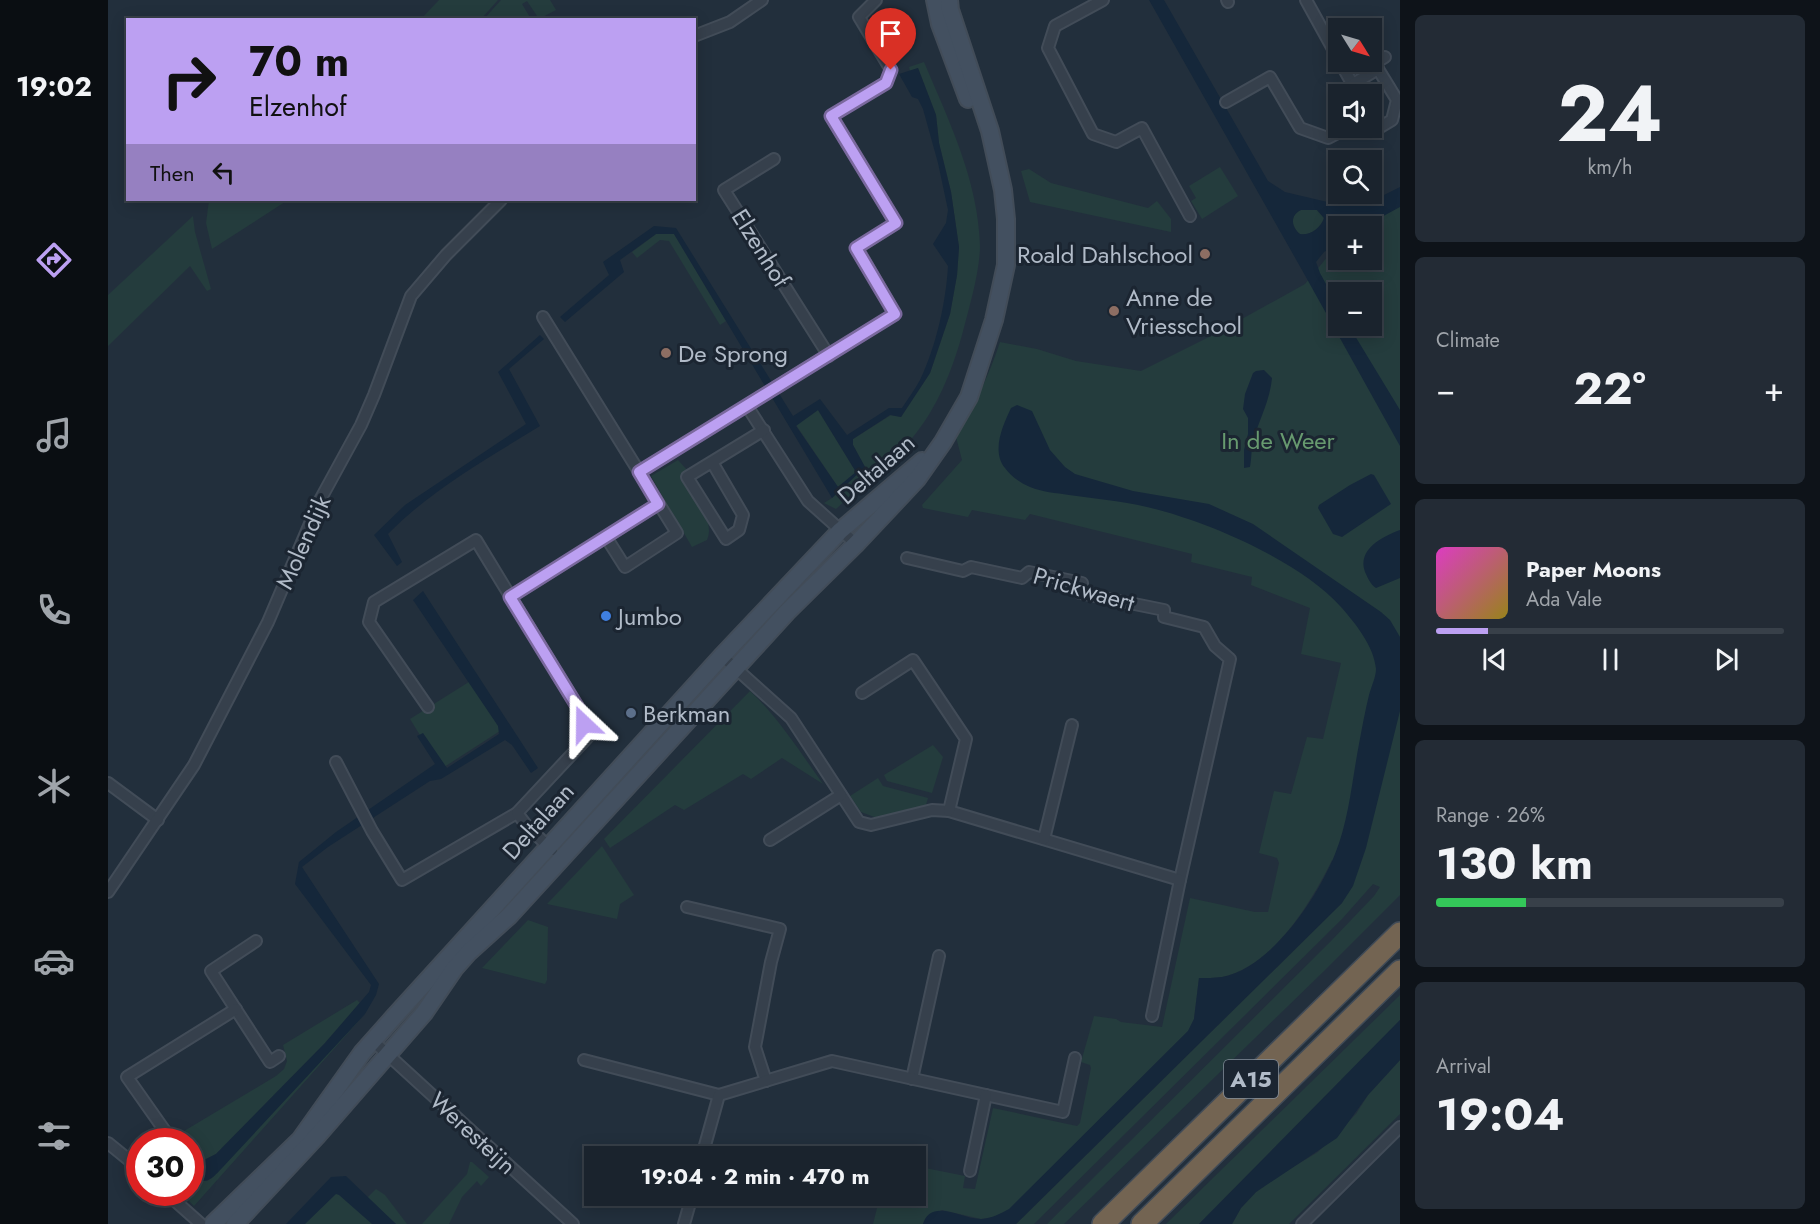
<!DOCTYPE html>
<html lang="en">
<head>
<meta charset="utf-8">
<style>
	body { margin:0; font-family:Jost,sans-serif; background:#232b35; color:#f1f3f6; height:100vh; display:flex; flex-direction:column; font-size:22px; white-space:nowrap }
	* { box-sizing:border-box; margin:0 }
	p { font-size:20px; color:#9fa4aa }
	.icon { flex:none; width:33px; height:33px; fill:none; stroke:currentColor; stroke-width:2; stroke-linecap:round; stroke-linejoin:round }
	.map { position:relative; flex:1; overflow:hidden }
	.details { display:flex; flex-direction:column; gap:15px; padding:15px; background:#0e1319; width:420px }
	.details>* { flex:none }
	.guide { position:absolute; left:18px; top:18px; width:570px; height:183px; border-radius:0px; box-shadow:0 3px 15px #0003,0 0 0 2px #384049; background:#bca0f2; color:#111; overflow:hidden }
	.needle { width:39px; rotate:127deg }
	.fabs { position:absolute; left:1220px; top:18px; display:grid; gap:12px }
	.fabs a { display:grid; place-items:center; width:54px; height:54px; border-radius:0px; background:#1a232d; box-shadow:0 3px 15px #0003,0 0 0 2px #384049; font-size:30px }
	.speed { position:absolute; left:18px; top:1128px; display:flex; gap:12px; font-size:30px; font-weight:700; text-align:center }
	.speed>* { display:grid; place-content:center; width:78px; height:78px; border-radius:50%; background:#1a232d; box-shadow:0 3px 15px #0003,0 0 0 2px #384049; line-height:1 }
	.speed .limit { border:9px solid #d22; background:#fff; color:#111 }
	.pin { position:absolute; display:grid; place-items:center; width:51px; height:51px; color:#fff; margin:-62px -26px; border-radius:50% 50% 50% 0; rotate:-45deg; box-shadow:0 0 6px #0007 }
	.pin .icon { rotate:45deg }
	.me { position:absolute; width:66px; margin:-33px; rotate:337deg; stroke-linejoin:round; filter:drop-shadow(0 0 4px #0008) }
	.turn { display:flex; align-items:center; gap:21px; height:126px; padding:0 24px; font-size:27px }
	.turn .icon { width:78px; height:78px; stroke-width:2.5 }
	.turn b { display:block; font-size:42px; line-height:51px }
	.then { display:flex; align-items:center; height:57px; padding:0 24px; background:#0003; gap:12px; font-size:22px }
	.big { font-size:45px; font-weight:700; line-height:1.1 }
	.details .card { flex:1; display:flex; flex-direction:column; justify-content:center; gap:9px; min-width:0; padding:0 21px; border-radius:9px; background:#232b35 }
	.details .dial { align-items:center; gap:0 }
	.dial b { font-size:78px; line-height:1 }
	.song { display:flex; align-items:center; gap:18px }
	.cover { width:72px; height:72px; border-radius:9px; background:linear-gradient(135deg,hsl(310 70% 55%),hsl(50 70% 35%)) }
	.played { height:6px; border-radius:3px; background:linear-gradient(90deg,#bca0f2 15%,#384049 15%) }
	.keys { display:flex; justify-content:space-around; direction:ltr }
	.heat { display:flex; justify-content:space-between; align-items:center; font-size:33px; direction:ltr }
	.charge { height:9px; border-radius:4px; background:linear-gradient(90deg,#34c759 26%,#384049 0) }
	.trip { position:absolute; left:476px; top:1146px; width:342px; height:60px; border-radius:0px; background:#1a232d; box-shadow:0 3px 15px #0003,0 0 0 2px #384049; font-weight:700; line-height:60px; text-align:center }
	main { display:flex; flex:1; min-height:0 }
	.tabs { display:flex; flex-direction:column; width:108px; justify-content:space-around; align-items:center; background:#0a0e12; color:#9fa4aa }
	.tabs .icon { width:42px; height:42px }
	.tabs .selected { color:#bca0f2 }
	.tabs b { font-size:27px; color:#f1f3f6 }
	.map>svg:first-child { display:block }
	.green { fill:#243c3d; fill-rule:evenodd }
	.water { fill:#15273a; fill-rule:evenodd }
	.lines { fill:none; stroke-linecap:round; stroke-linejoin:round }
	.street-casing { stroke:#424c58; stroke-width:14 }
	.secondary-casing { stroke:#424c58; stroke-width:20 }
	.highway-casing { stroke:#414b57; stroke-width:24 }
	.street { stroke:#36404c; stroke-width:10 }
	.secondary { stroke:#435060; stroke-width:16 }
	.highway { stroke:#736452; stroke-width:21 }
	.route-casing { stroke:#7a689d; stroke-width:15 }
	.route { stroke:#bca0f2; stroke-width:10 }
	.education-dot { fill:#8d6e63; stroke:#1b2531; stroke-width:2 }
	.shop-dot { fill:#3f7fe0; stroke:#1b2531; stroke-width:2 }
	.service-dot { fill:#5c6f8a; stroke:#1b2531; stroke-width:2 }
	.labels { text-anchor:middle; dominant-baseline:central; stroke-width:6; stroke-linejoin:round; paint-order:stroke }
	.shield { fill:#1b2531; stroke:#848e9b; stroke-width:1.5 }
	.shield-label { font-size:22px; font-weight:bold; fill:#b1bbc8 }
	.street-label { font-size:24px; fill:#b1bbc8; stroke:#1b2531 }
	.poi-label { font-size:24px; fill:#b1bbc8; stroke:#1b2531; text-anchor:start }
	.park-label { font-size:24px; fill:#679a6f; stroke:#1b2531 }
</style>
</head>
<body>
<main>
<nav class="tabs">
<b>19:02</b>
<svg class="icon selected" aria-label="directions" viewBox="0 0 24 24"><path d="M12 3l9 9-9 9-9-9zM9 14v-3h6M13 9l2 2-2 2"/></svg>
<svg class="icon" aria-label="music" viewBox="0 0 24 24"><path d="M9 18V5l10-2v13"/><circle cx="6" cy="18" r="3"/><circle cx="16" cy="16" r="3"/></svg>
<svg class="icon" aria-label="phone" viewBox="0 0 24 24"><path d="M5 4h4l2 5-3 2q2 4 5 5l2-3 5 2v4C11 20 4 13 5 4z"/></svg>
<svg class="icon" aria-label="climate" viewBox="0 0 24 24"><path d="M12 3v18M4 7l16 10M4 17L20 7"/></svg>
<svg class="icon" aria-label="car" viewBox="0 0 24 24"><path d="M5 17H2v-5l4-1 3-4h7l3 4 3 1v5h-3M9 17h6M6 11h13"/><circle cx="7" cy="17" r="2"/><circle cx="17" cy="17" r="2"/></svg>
<svg class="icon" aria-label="filters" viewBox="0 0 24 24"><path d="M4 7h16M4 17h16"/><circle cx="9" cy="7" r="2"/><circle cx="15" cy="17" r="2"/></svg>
</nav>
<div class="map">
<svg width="1292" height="1224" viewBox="0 0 1292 1224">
	<rect width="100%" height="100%" fill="#222f3c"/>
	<g class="green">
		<path d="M331,0H390L373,19H313Z"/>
		<path d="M393,0H442L448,10L431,19L419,1L414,4L423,19H376Z"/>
		<path d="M816,62C841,121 870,180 872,245C872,272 861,308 854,335C844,371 829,408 805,437C782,464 754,485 728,509L716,503L724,498L757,467L745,445V439L783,415L793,417L822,373L842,314L849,275L851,247L843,192L831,143L828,115L810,68L802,71L801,67Z"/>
		<path d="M1112,167L1130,196L1094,219L1083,201L1088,198L1081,186Z"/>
		<path d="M921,169L943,183L1040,208L1049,201L1063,219V232L922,202L913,171Z"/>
		<path d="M101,200H180L104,249L98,223Z"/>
		<path d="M1292,202V895L1215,972L956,1224H939L1223,941L1266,896L1272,887L1265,884L1234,919L926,1224H908L1234,903L1224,860C1203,903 1165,966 1115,977C1107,978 1099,978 1091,978L1086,1019L1080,1031L901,1210L886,1217L873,1219L834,1210L818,1217L815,1224H765L772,1196H807V1166L857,1176L855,1188L867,1189L885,1108L969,1126L972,1123L983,1068L982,1065L973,1062L986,1016L1008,1019L1013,1022L1054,1027L1082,898L1147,912H1160L1171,863L1169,858L1151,853L1166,791L1183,794L1199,737L1215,739L1233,663L1193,654L1202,608L1143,585L1144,577L1083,562L1084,554L922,514L917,520L864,510L860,517L815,508L814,505L854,460L848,437C866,406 881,376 892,342L929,349L968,361L1033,371L1105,335L1197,284L1230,244V260H1263V226H1253ZM1230,292H1263V326H1230Z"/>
		<path d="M1193,210H1209L1216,218C1213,228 1202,236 1192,234C1183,227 1181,215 1193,210Z"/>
		<path d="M85,216L87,232L103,289L99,291L82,266L0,346V295Z"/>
		<path d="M548,234H566L618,321L612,325L561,241L552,240L529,258L524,252Z"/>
		<path d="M710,410L748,472L730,487L688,425Z"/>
		<path d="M570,460L579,470L573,475C584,492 608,520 599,540L584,547L543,476Z"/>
		<path d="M364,680L395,729L333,769L302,719Z"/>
		<path d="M642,691C670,717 692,752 715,784L674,758L643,779L635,774L576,810L567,805L502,848L496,839Z"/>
		<path d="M825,745L835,757L824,793L779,781L776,775Z"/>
		<path d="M770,778L775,786L820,798L817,808L769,818L753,812L742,796Z"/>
		<path d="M494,846L526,895L512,904L509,919L439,904Z"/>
		<path d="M420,920L440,927L439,980L437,984L374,968Z"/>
		<path d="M1292,995V1020L1091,1224H1058Z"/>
		<path d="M249,1000L252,1003L217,1043L108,1154L96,1160L83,1158L82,1142H59L62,1136L71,1134L168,1076L176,1069L179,1061L175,1045Z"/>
		<path d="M257,1014L86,1206L73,1193L82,1192L83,1168L86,1172L99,1181L105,1177Z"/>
		<path d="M1292,1060V1114L1181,1224H1124L1133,1208L1148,1192L1172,1175L1210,1152L1248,1114L1260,1095Z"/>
		<path d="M362,1162H364L381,1177L373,1186L369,1181L354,1197L341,1224H314L359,1174Z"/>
		<path d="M234,1176L284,1224H190Z"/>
		<path d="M268,1189L277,1195L299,1224H288L259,1198Z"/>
	</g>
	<g class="water">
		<path d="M1041,0H1056L1160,181L1177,192L1228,204L1244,194H1262L1274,196L1292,187V207L1257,226H1230V244L1216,252L1208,262L1212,273L1230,306V326H1241L1292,410V446L1194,270ZM1193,210H1209L1216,218C1213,228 1202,236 1192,234C1183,227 1182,215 1193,210Z"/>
		<path d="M810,68L828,115L831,143L843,192L851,247L849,275L842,314L822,373L793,417L782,415L745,439V445L757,467L724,498L566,234H548L512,260L516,272L457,322L452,317L501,275L495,262L546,226L568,228L685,416L712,399L739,435L781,408H794C800,399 807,389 812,380C828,347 838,302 840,266L825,244L838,223L840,210L830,163L815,109L810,99L804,97L791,74ZM710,410L748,472L730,487L688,426Z"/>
		<path d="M432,335L436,339L401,369L432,426C379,459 324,489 280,534L294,562L289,566L266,535L297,505L418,424L390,372Z"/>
		<path d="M1156,370L1164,378C1162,400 1152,418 1146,438C1143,446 1144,457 1142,467L1136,468V450L1140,434V418L1135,409L1137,394L1145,373L1148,371Z"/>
		<path d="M909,405L924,411L942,450L957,467L967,474L1025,491L1101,504L1145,524L1273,612L1282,620L1292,637V711L1258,848L1245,886L1234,903L908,1224H815C824,1197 854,1220 874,1219C884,1218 892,1214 901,1209L1080,1031L1086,1019L1091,978C1099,978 1107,978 1114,977C1163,968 1210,897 1227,854C1241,820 1244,780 1251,744C1254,728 1257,711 1261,695C1263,687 1268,677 1268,669C1266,646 1247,623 1233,607C1194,563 1107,525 1051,510C1022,502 991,499 961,495C948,493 934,492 922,487C912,483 903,476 897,468C883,451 895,425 903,408Z"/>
		<path d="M1263,474L1266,475L1283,504L1234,537L1225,534L1210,508L1211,505L1242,485Z"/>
		<path d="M1292,530V578L1268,588C1262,584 1260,578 1257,572C1249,549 1274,537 1292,530Z"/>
		<path d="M315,591L430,768L423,773L404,745L397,740L333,779L322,781L220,847L194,867L271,984L268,995L257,1014L114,1168C109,1173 103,1181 95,1181L83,1168L82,1158L96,1160L108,1154L217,1043L261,992L263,985L187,884L191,862L228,832L327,764L309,736L315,733L339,768L391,734L390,726L305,600Z"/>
		<path d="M1292,1020V1060L1260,1095L1229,1138L1148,1192L1133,1208L1124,1224H1091Z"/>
		<path d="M238,1176L288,1224H264L231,1195L228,1194L197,1224H178L223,1177Z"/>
	</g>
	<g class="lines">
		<defs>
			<g id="street">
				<path d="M995,0L947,26L940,48L985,134L1008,142L1034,128L1082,216"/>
				<path d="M1119,0L1120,2"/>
				<path d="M1198,0L1230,58"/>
				<path d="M586,36L622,22L654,0"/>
				<path d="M1232,62L1250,94"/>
				<path d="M1270,69L1267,63L1277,57"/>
				<path d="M1245,84L1270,69L1289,100L1284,120L1269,129L1263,119"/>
				<path d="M1118,102L1162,77L1192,128L1220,138L1239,128"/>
				<path d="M666,159L616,190L721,356"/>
				<path d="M435,317C480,389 524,461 569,533L517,567L498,537L550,504"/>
				<path d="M639,406L700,501L748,544"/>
				<path d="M604,462L635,515L631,530L618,539L579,477L656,430"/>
				<path d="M531,472L787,314L749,248L788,223L723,116L778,83L783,70L751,17L768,0"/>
				<path d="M799,558L855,571L863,567L914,578L921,572L974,583L972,593L1056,610V617L1096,627L1107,646L1122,659L1072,880L1044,1016"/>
				<path d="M402,597L498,537"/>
				<path d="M614,656L683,718L751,822L763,825L824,810L841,811L1072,880"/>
				<path d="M754,693L805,660L858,739L841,811"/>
				<path d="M228,762L264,831L294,880L409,813L479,738L472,711L368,540L266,602L261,622L320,707"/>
				<path d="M0,783L50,820"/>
				<path d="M409,813L419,826L444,850"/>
				<path d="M936,839L964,725"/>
				<path d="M662,840L733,795"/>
				<path d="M0,892L86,765L160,622L212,500L253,425L266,395L303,296L338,255L393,200"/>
				<path d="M579,907L672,929L663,962L647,1047L658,1081"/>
				<path d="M148,941L103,971L162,1062L171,1056"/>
				<path d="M265,1041L465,1224"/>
				<path d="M476,1060L611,1095"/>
				<path d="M804,1079L831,956"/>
				<path d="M46,1142L57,1131L19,1077L128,1009"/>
				<path d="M0,1143L32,1169"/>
				<path d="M595,1154L609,1156"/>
				<path d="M594,1156L611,1095L724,1061L955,1112L967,1058"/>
				<path d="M862,1171L878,1095"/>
				<path d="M57,1192L93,1224"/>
				<path d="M576,1224L584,1196"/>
				<path d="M1194,1224L1292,1127"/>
			</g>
			<g id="secondary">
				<path d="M827,0L832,24L860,99"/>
				<path d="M105,1224L192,1140L254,1053L286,1017L614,656L732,531L814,461"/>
				<path d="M127,1224L209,1136L316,1013L346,969L361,952L401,916L679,612L748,544L809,479L835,442L861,397L886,320L898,265V219L895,190L882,131L842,10L841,0"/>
			</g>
			<g id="highway">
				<path d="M995,1224L1292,933"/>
				<path d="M1034,1224L1292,971"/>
			</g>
		</defs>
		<use href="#street" class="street-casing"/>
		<use href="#secondary" class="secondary-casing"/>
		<use href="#highway" class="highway-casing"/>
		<use href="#street" class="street"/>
		<use href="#secondary" class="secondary"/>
		<use href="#highway" class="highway"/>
	</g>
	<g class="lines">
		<defs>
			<path id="route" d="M476,724L472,711L402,597L550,504L531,472L787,314L748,248L788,223L723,116L778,83L783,70"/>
		</defs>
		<use href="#route" class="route-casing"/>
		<use href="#route" class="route"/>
	</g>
	<g class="education-dot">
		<circle cx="1097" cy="254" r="6"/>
		<circle cx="1006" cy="311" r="6"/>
		<circle cx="558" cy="353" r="6"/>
	</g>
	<circle class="shop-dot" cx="498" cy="616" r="6"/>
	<circle class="service-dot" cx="523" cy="713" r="6"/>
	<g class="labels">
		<rect class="shield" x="1116" y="1060" width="54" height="38" rx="4.5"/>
		<g class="shield-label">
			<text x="1143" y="1079">A15</text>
		</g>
		<g class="street-label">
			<text transform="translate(653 248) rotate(58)">Elzenhof</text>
			<text transform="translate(768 469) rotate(-41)">Deltalaan</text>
			<text transform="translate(195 542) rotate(-66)">Molendijk</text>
			<text transform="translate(976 589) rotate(16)">Prickwaert</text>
			<text transform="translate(430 821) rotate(-48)">Deltalaan</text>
			<text transform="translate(365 1133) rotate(43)">Weresteijn</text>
		</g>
		<g class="poi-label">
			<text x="1085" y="254" text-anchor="end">Roald Dahlschool</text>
			<text x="1018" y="297">Anne de<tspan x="1018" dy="28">Vriesschool</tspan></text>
			<text x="570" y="353">De Sprong</text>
			<text x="510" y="616">Jumbo</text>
			<text x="535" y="713">Berkman</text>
		</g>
		<g class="park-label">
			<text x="1170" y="440">In de Weer</text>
		</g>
	</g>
</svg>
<div class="fabs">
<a><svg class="needle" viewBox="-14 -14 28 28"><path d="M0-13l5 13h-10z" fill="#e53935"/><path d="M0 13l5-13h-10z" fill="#9fa4aa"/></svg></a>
<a><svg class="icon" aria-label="sound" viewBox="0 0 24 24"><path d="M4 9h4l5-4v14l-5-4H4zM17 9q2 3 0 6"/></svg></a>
<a><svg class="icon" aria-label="search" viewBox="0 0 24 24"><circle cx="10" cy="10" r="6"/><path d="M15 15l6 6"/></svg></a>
<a>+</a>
<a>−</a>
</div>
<div class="speed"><div class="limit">30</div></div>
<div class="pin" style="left:783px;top:70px;background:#d93025"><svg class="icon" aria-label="arrive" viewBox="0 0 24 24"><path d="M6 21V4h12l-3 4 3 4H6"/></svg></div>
<svg class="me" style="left:476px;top:724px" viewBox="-20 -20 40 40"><path d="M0-17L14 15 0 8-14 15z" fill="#bca0f2" stroke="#fff" stroke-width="4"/></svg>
<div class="trip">19:04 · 2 min · 470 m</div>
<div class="guide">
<div class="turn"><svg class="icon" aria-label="right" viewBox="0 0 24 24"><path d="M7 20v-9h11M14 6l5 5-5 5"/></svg><div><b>70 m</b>Elzenhof</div></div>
<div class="then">Then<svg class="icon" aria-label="left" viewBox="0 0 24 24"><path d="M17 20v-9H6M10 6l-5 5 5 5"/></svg></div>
</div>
</div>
<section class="details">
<div class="card dial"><b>24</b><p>km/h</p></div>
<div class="card"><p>Climate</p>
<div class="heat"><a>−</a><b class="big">22°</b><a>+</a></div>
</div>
<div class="card">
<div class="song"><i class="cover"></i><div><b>Paper Moons</b><p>Ada Vale</p></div></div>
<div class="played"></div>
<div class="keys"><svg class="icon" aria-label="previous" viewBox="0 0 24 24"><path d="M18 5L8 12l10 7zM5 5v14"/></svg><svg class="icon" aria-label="pause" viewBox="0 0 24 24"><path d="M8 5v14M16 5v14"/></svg><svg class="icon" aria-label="next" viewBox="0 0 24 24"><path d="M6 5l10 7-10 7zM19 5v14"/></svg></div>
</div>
<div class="card"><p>Range · 26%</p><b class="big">130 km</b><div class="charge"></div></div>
<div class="card"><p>Arrival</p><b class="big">19:04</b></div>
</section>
</main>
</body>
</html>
